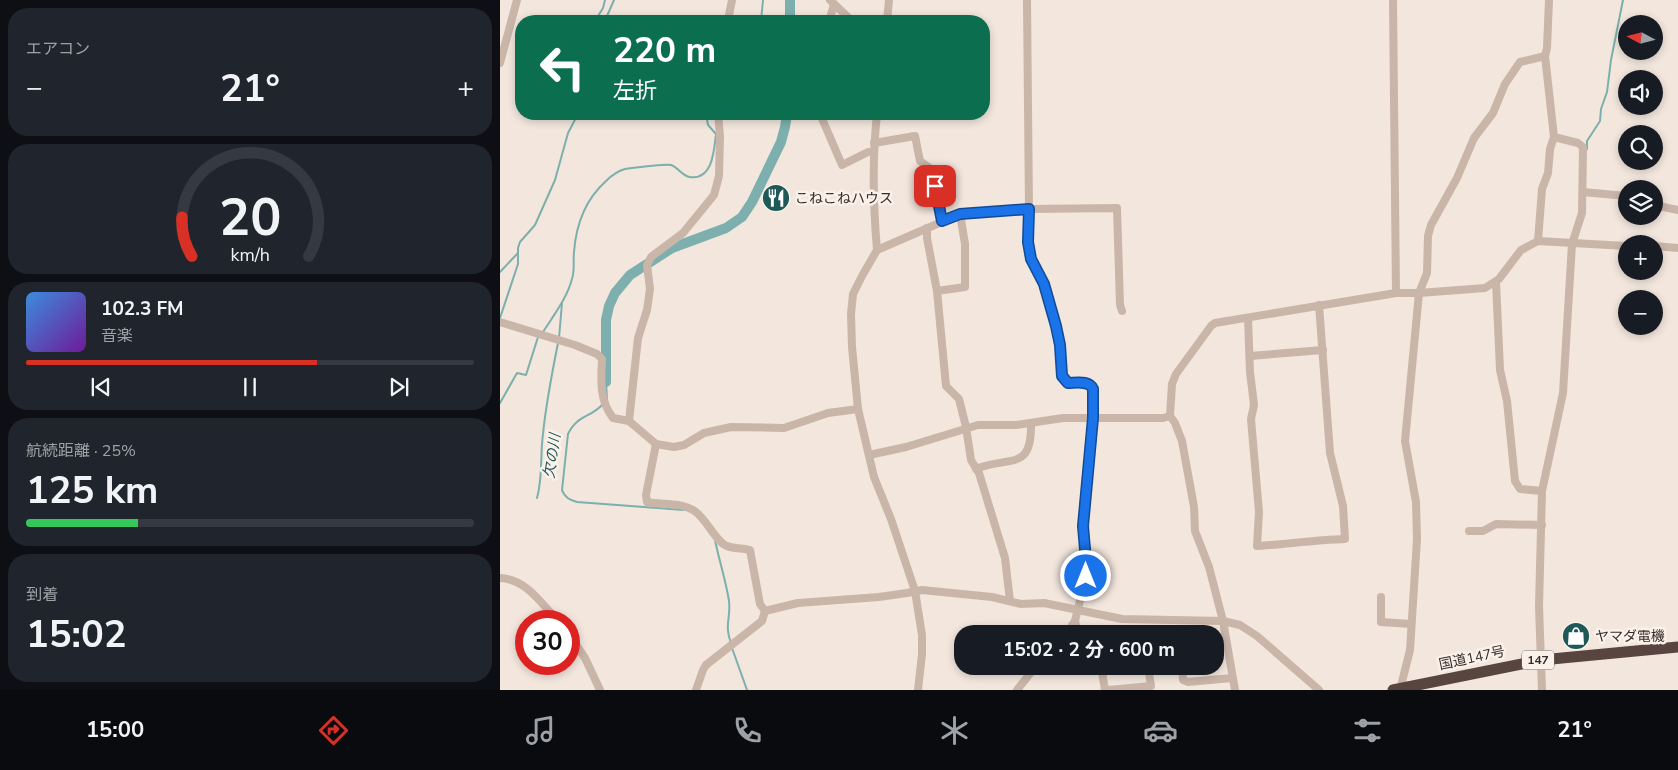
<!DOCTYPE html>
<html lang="ja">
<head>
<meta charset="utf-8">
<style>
	body { margin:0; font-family:"Nunito Sans","Noto Sans JP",sans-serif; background:#20242c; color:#f1f3f6; height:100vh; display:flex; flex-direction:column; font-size:19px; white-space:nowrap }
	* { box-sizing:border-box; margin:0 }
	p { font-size:16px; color:#9ea1a6 }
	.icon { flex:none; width:28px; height:28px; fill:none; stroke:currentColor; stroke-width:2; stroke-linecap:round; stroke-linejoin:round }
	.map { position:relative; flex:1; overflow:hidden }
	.drawer { display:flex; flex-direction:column; gap:8px; padding:8px; background:#0d0f14; width:500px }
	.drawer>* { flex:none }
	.top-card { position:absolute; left:15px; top:15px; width:475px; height:105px; border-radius:20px; box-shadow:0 2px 8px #0003; background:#0b6e4f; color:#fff; overflow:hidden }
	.needle { width:32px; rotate:277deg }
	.tools { position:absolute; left:1118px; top:15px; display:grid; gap:10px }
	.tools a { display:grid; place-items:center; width:45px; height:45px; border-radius:50%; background:#171b24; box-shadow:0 2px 8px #0003; font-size:25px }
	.speed { position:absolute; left:15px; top:610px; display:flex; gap:10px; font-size:25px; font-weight:700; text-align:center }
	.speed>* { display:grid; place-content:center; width:65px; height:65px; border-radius:50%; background:#171b24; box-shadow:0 2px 8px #0003; line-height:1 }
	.speed .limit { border:8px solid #d22; background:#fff; color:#111 }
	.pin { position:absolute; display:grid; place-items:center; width:42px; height:42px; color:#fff; margin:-21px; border-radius:10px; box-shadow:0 2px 8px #0006 }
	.me { position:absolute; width:55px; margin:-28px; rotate:0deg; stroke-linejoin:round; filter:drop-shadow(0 0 4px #0008) }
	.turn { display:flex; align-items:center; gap:18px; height:105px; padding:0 15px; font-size:22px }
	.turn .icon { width:65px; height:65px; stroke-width:2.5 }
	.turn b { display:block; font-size:35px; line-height:42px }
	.big { font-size:38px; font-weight:700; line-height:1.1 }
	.drawer .card { flex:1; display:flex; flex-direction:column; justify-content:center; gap:8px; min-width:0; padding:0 18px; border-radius:20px; background:#20242c }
	.drawer .dial { align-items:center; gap:0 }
	.dial svg { height:130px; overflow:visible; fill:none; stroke:#363941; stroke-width:7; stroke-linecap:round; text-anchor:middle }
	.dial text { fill:#f1f3f6; stroke:none }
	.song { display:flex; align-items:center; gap:15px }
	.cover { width:60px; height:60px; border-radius:8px; background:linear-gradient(135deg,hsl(210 70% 55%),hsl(280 70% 35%)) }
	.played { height:5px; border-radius:2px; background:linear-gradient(90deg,#d93025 65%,#363941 65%) }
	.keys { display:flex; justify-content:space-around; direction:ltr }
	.heat { display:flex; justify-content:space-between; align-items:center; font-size:28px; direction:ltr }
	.charge { height:8px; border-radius:4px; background:linear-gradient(90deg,#34c759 25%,#363941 0) }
	.trip { position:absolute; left:454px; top:625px; width:270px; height:50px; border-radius:20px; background:#171b24; box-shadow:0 2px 8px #0003; font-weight:700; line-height:50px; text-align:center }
	.menu { display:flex; height:80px; justify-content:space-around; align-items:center; background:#090b0e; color:#9ea1a6 }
	.menu .icon { width:35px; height:35px }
	.menu .on { color:#d93025 }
	.menu b { font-size:22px; color:#f1f3f6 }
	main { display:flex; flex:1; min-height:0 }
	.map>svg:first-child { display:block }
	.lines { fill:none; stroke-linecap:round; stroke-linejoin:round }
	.stream { stroke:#7cafad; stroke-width:2 }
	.river { stroke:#7cafad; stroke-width:10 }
	.minor { stroke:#cab5a9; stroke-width:8 }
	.highway { stroke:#584540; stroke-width:11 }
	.route-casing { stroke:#114b97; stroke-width:12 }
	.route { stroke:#1a73e8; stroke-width:9 }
	.labels { text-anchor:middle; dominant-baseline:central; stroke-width:5; stroke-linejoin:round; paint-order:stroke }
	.shield { fill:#faf1ea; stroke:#726763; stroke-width:1 }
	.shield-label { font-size:12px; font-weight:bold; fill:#382c29 }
	.poi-label { font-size:14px; fill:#382c29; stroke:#faf1ea; text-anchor:start }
	.street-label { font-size:14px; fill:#382c29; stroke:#faf1ea }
	.water-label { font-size:15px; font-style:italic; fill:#1e5958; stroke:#faf1ea }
</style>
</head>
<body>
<main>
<section class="drawer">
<div class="card"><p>エアコン</p>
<div class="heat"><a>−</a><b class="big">21°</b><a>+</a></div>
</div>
<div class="card dial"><svg viewBox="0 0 100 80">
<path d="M14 69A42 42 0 1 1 86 69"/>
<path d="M14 69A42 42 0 0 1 8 45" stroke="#d93025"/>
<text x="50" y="56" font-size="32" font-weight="700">20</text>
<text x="50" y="72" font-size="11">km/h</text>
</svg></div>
<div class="card">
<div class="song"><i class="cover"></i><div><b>102.3 FM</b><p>音楽</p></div></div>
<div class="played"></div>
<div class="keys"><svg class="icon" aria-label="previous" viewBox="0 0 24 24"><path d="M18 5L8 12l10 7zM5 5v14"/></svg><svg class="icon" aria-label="pause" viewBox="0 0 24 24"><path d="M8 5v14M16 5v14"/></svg><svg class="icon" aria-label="next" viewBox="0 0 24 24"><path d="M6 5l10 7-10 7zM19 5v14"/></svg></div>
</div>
<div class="card"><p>航続距離 · 25%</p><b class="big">125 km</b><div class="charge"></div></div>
<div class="card"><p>到着</p><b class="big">15:02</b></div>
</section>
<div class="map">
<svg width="1178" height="690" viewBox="0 0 1178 690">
	<rect width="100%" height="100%" fill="#f2e6dd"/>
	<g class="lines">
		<g class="stream">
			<path d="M95,21L103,8L105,0"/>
			<path d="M107,21V16L114,0"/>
			<path d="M261,21L263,0"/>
			<path d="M1087,149V141L1100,121L1101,109L1107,92L1111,60L1123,0"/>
			<path d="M0,272L17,254"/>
			<path d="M0,318L18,264V248L20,242L35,225L55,180L68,133L78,114"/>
			<path d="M43,332C54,315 67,298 72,279C75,270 73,261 74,252C76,225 86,199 106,181C111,176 118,171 125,169C133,168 164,164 171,165C178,167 182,176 190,177C213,180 214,150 216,134L208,125L206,114"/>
			<path d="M59,338L62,303"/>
			<path d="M106,382L107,400"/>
			<path d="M0,403L17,373L26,375L38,337"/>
			<path d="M102,405C90,418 77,415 68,434L62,490C65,498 70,500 77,502L184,510"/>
			<path d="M37,498C43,477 40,455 43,434C46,403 52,373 58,343"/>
			<path d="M215,540C219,560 226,581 229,601C231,618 224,625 231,643"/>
			<path d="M232,648L247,690"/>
		</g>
		<g class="river">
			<path d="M290,0V21"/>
			<path d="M106,382V320L109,306L115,293L130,275L172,248L226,228L242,217L252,202L281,142L285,127L287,114"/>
		</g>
		<g class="minor">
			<path d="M232,0L229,15L233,21"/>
			<path d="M330,0L352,21"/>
			<path d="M527,0L529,209L528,242L531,259L544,284L556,327L560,345L562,376L568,383C576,383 589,380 593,389V418L583,526L586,561V576L575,621L566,634"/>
			<path d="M893,0L896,293"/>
			<path d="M329,21L334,5"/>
			<path d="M387,21L389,0"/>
			<path d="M0,63L17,0"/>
			<path d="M320,114L342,165L368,152H373"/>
			<path d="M377,114C372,160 373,204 377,250"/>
			<path d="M374,143L415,136L420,161L431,169L442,221"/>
			<path d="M1083,192L1126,196"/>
			<path d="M1154,205L1178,210"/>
			<path d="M427,228V238L437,291L446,386L459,399L466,427L471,460L479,473L505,558L510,601"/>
			<path d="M1038,241L1042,189L1048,173L1050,149L1054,137L1045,56L1047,48L1049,0"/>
			<path d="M1154,246L1178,248"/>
			<path d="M996,282L1000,370L1007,401L1015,481L1020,489L1042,491"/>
			<path d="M437,291L465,287V244L460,214"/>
			<path d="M748,318L750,372L754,405L751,419L759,512L757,546C787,544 815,540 845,539L843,506L830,453L819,305"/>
			<path d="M0,322L75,345L97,354L102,359C101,380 99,400 113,418L129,421L156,444L174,447L184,445L204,433L231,427L284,428L328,413L358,409"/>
			<path d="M750,356L823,350"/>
			<path d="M129,421L138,338L147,310L150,289L147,265L151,257L183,233L214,195L219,176L220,136L218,114"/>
			<path d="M156,444L146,495L147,502C161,505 180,502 193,510C206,517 216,543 227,546C234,549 243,548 250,550L260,604L265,611"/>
			<path d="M369,455L406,447L478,425H516L563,418H663L670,416"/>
			<path d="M476,469C509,455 532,473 531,423"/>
			<path d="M969,531H983L996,524L1042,525"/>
			<path d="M0,578C26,579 41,603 58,621"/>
			<path d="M881,597V622L911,624"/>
			<path d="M265,611L298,603L379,597L407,593L422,590L492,597L521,604L544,603L622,619L723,621L740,625L757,636L819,690"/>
			<path d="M575,621L578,634"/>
			<path d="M69,634L85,658L100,690"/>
			<path d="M601,666L605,690"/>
			<path d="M682,666L683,680L688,682L732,678"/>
			<path d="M196,690L203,670L206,665L262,621L265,611"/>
			<path d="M418,690L422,654V635L415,591L391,519L374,477L358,409L352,347L351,314L353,294L362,276L377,250L460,214L529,209L617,208L620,305L622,311"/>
			<path d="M517,690L536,666"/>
			<path d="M608,690L651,686L648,666"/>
			<path d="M735,690L723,621L709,567L695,531L694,507L682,441L675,423L670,416L672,384L676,374L711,326L715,323L896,293H919L985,288L999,279L1021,250L1038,241L1126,246"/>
			<path d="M900,690L910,650L917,539L916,502L905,441L919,293L927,273L928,236L931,225L957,178L974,138L993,113L1005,84L1020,62L1045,56"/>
			<path d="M1042,690L1039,606L1042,491L1063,393L1072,244L1082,213L1083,147L1078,143L1054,137"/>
		</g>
		<path class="highway" d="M893,690L1041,660L1178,647"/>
	</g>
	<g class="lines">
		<defs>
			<path id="route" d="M435,186L442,221L460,214L529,209L528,242L531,259L544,284L556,326L560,345L562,376L568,383C576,383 589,380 593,389V418L583,526L586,561V576"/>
		</defs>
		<use href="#route" class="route-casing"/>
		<use href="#route" class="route"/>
	</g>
	<defs>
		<symbol id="restaurant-disc" viewBox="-11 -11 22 22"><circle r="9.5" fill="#1e5958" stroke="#faf1ea"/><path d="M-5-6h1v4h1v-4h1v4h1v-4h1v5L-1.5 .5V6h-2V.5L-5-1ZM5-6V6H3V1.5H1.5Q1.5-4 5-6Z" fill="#fff"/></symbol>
		<symbol id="shop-disc" viewBox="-11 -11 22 22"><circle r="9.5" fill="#1e5958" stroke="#faf1ea"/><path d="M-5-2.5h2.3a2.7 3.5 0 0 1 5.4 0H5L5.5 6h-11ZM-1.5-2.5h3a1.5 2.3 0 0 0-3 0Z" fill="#fff"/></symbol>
	</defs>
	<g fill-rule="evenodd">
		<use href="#restaurant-disc" x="260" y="182" width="32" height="32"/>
		<use href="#shop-disc" x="1060" y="620" width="32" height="32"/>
	</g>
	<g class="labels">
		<rect class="shield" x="1022" y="650.5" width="32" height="19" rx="4"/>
		<g class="shield-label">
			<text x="1038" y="660">147</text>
		</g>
		<g class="poi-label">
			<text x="295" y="198">こねこねハウス</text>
			<text x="1095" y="636">ヤマダ電機</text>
		</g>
		<g class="street-label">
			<text transform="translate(972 658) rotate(-12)">国道147号</text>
		</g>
		<g class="water-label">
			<text transform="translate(52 456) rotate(-82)">欠の川</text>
		</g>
	</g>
</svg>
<div class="tools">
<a><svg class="needle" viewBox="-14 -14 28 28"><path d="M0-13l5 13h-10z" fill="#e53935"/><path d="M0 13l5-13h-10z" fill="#9ea1a6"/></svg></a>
<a><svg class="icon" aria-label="sound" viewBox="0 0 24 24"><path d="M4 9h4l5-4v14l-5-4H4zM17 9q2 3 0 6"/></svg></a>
<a><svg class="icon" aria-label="search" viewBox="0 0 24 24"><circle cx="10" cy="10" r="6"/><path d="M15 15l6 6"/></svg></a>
<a><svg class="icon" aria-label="layers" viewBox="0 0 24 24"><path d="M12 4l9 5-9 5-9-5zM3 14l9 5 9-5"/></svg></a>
<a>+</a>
<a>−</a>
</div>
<div class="speed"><div class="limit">30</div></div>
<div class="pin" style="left:435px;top:186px;background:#d93025"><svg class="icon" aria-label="arrive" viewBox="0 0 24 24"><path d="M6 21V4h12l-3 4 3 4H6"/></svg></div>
<svg class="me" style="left:586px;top:576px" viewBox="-20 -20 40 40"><circle r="17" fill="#1a73e8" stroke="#fff" stroke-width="3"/><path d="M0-11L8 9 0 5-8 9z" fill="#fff"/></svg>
<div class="trip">15:02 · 2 分 · 600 m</div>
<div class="top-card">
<div class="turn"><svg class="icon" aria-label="left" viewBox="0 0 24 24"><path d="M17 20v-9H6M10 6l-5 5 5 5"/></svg><div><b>220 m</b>左折</div></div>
</div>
</div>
</main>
<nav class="menu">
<b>15:00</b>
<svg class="icon on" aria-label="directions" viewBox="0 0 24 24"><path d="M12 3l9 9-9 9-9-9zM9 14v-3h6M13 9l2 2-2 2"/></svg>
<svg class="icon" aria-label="music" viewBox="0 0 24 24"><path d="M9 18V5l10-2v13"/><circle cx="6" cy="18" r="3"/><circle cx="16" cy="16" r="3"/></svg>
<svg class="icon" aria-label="phone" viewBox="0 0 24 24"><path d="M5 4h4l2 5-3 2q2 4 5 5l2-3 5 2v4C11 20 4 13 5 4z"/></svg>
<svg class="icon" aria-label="climate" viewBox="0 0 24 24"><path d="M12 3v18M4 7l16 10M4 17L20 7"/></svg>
<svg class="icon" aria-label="car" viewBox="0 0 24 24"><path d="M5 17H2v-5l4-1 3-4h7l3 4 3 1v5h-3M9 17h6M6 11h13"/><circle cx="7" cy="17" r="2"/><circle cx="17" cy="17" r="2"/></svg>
<svg class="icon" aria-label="filters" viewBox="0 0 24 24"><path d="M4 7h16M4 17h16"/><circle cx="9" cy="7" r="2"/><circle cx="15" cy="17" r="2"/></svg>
<b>21°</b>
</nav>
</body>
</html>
